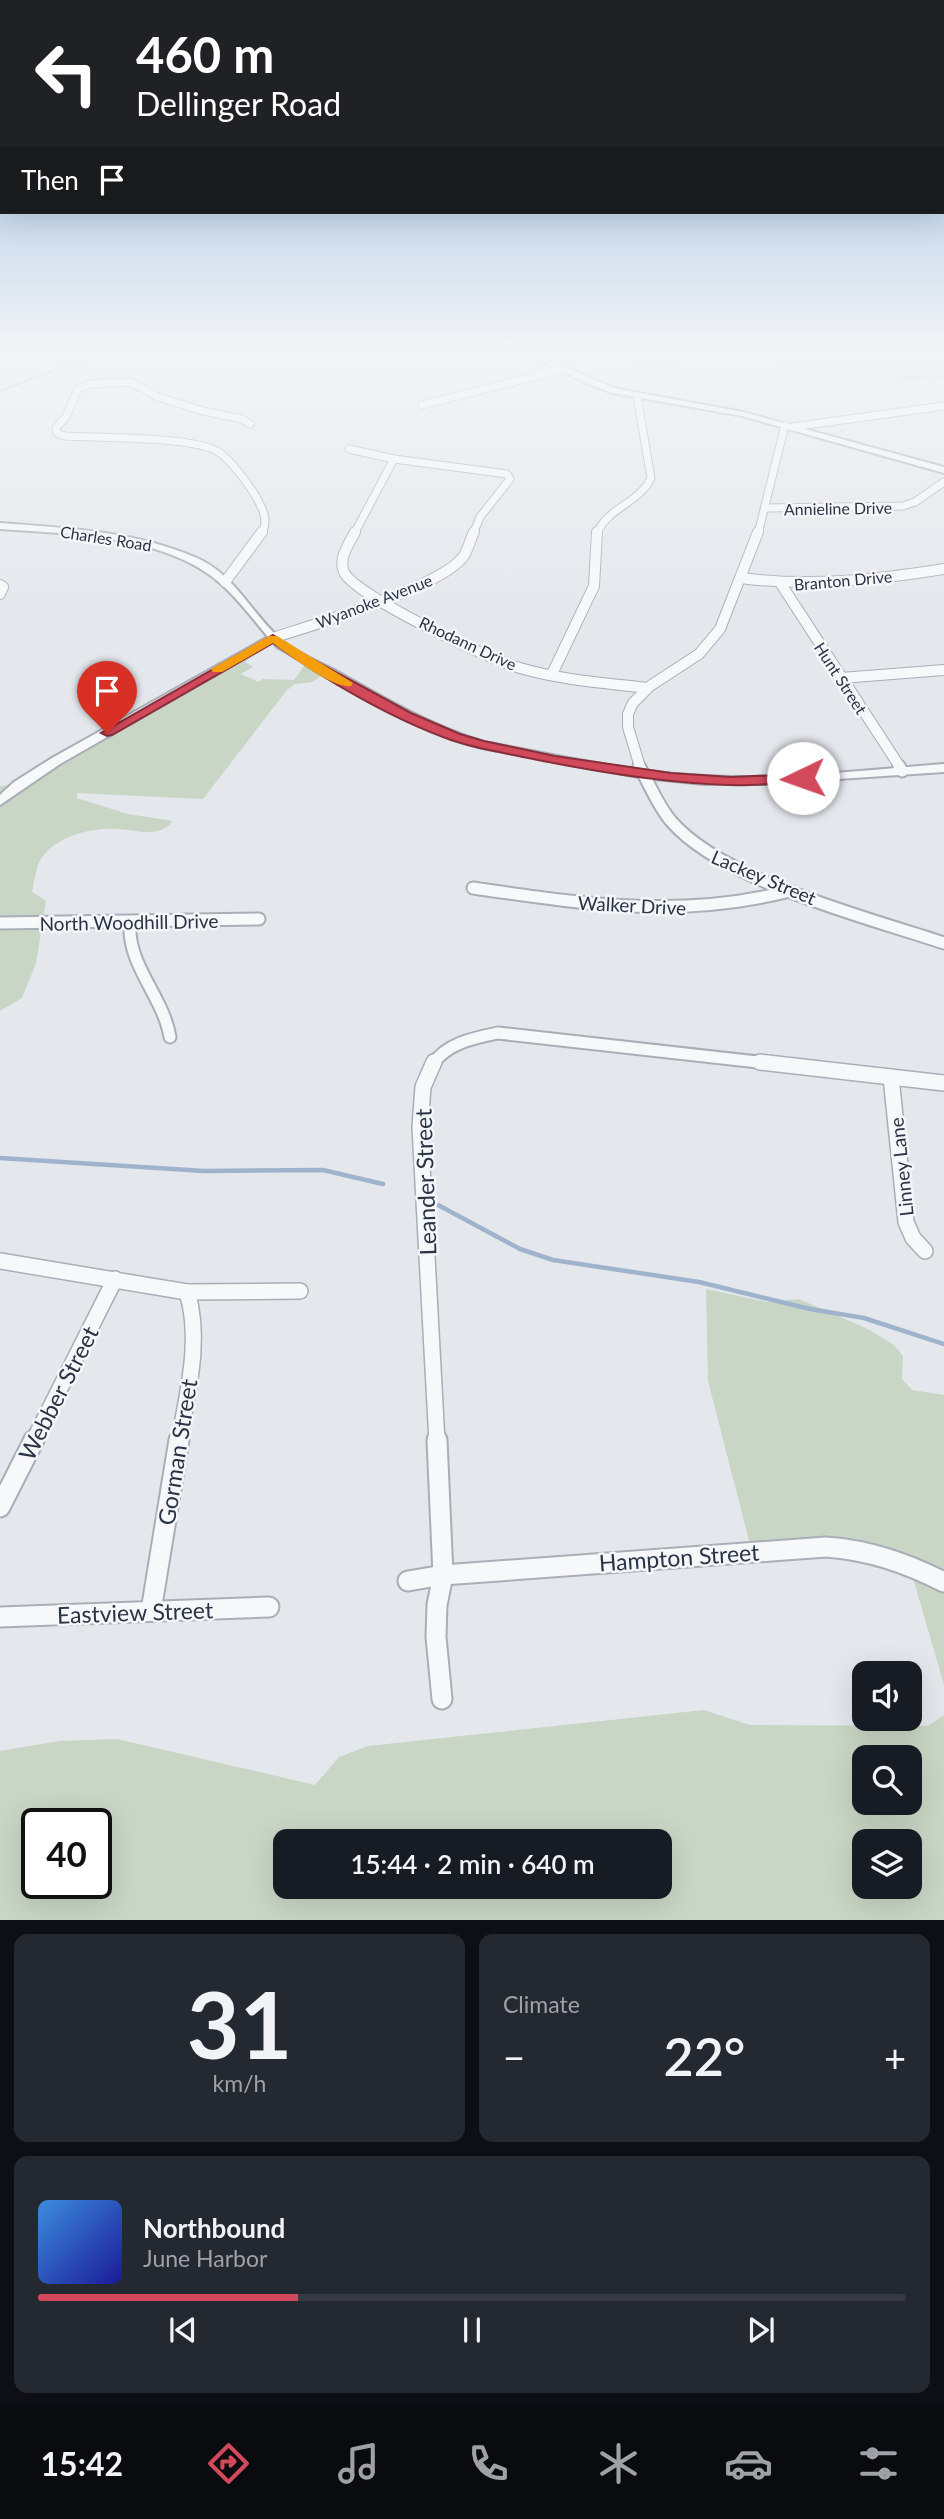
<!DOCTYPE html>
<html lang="en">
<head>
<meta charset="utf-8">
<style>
	body { margin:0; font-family:Lato,sans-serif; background:#242831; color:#f1f3f6; height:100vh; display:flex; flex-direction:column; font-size:26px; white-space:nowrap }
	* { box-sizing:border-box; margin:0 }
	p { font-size:23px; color:#9ea1a6 }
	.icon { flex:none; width:38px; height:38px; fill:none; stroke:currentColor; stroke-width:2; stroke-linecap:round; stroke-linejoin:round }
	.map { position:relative; height:1920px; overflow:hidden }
	.details { display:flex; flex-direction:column; gap:14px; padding:14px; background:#0d0f14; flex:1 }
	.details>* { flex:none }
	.guide { position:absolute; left:0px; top:0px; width:945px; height:214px; box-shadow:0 7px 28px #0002; background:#202124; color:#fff; overflow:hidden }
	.buttons { position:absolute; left:852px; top:1661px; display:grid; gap:14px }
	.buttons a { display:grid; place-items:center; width:70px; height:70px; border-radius:14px; background:#171b24; box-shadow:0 7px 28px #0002; font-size:35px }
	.speed { position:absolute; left:21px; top:1808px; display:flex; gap:14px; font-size:35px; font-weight:700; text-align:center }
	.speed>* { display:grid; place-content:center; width:91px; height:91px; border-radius:50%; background:#171b24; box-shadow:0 7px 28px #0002; line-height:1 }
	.speed .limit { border:4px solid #111; border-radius:10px; background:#fff; color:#111 }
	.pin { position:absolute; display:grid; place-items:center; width:60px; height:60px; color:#fff; margin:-72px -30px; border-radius:50% 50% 50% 0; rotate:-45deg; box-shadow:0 0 7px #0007 }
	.pin .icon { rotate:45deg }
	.me { position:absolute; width:77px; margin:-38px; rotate:267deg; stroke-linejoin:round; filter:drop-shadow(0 0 5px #0008) }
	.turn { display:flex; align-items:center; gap:24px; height:147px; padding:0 21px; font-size:32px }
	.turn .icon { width:91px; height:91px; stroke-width:2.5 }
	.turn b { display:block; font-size:49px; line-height:60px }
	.then { display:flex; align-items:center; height:66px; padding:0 21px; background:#0003; gap:14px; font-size:26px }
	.big { font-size:52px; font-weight:600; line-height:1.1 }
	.details .tile { flex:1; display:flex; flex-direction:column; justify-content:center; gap:10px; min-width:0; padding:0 24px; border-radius:14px; background:#242831 }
	.details .dial { align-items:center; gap:0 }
	.dial b { font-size:91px; line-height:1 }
	.song { display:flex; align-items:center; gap:21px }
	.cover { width:84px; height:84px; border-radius:10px; background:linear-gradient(135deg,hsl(210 70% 55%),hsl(240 70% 35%)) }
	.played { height:7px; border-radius:4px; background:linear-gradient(90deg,#d1495b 30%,#363941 30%) }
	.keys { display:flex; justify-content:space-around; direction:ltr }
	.heat { display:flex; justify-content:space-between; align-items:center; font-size:38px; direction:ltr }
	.details .tiles { flex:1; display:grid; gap:14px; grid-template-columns:1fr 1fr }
	.tile:last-child { grid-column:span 2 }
	.trip { position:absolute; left:273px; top:1829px; width:399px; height:70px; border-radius:14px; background:#171b24; box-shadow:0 7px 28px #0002; font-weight:600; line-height:70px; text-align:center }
	.tab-bar { display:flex; height:112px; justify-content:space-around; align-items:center; background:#090b0e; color:#9ea1a6 }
	.tab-bar .icon { width:49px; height:49px }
	.tab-bar .current { color:#d1495b }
	.tab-bar b { font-size:32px; color:#f1f3f6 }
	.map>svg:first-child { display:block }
	.green { fill:#c9d6c5; fill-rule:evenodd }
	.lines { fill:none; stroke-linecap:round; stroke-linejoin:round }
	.stream-far1 { stroke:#9fb4cc; stroke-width:2 }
	.stream { stroke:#9fb4cc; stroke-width:4.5 }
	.minor-far4-casing { stroke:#a9aeb7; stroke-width:9 }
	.minor-far3-casing { stroke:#a9aeb7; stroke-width:12 }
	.minor-far2-casing { stroke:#a9aeb7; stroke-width:15 }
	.minor-far1-casing { stroke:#a9aeb7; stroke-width:18 }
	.minor-casing { stroke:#a9aeb7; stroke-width:23 }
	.tertiary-casing { stroke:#a9aeb7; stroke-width:4 }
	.minor-far4 { stroke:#f7f8fa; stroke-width:7 }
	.minor-far3 { stroke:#f7f8fa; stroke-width:10 }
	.minor-far2 { stroke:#f7f8fa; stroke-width:11 }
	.minor-far1 { stroke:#f7f8fa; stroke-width:15 }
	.minor { stroke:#f7f8fa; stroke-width:19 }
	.tertiary { fill:#f7f8fa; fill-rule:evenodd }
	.route { fill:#d1495b; stroke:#882f3b; stroke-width:2 }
	.slow { fill:#f59e0b }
	.labels { text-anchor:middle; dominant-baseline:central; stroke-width:5; stroke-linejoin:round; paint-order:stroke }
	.far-street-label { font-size:16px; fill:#2b3445; stroke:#f4f6f9 }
	.street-label { font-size:19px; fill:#2b3445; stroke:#f4f6f9 }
	.near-street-label { font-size:23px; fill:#2b3445; stroke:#f4f6f9 }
</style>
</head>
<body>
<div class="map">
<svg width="944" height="1921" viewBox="0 0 944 1921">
	<rect width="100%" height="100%" fill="#e4e7ec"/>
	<g class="green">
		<path d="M656,350H868L944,366V378L911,381L864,373H795L772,361L739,353L682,362L652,373L639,372L633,368L634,358Z"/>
		<path d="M246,652L254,655L245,662L253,667L241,674L258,682L263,679L294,680L304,666L310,663L326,672L312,682L295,684L287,690L203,799L77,793V798L128,814L173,821C158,839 138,830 118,829C90,827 50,837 38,865C35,873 34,883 32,892L46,901L36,963L22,998L0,1011V786L18,785Z"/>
		<path d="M706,1289L767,1302L799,1299L868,1329L894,1345L903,1356L902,1379L912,1390L944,1395V1685L909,1564L885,1555L752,1552L708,1381Z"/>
		<path d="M704,1710L750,1725L928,1726L944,1715V1920H0V1751L60,1741L117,1739L315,1785L339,1757L368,1746ZM910,1757V1802H864V1757ZM37,1824H96V1883H37ZM285,1841H660V1886H285ZM910,1841V1886H864V1841Z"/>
	</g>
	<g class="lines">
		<path class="stream-far1" d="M0,391L78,361L148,350"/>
		<g class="stream">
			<path d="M0,1158L204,1171L323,1170L383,1184"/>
			<path d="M438,1205L520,1249L553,1260L699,1282L810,1309L864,1318L944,1344"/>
		</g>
		<defs>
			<g id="minor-far4">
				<path d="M422,405L564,369"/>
				<path d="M250,424L242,419L203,411L158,397L131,382L90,384L78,389L66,417L56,428L57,433L65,436C97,438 198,436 220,453C233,463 246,481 255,495C262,507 270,521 261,534"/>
				<path d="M792,427L944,406"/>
				<path d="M349,449L394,459L507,474L510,479L480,517L473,534"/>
				<path d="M766,508L903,506L915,502L944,482"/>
				<path d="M354,534L394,459"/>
				<path d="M597,534C607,507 639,504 651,478L637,396"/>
				<path d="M758,534L785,425"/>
			</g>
			<g id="minor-far3">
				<path d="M355,532C349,544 338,558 344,572C355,596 491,660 520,668C561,680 605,683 647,688"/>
				<path d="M741,578C810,587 876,580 944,569"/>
				<path d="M225,582L262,532"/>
				<path d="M781,584L900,767"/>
				<path d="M0,585L3,587L0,594"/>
				<path d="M273,638C312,625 441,587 463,557C468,550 470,540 474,532"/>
				<path d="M552,674L594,586L597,532"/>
				<path d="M841,678L944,670"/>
				<path d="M640,767L628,727V714L633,703L650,686L699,654L720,629L758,532"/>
			</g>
			<g id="minor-far2">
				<path d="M639,766C649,783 658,806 671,821C722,881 869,918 944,943"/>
				<path d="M899,766L902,771"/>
				<path d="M473,888C585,904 678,919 790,891"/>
				<path d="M0,923L259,919"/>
				<path d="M130,923C127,965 163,996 170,1037"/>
				<path d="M433,1064C447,1043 474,1038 498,1033L776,1064"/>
			</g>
			<g id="minor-far1">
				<path d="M434,1062L423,1087L420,1127L437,1442"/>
				<path d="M760,1062L944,1083"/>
				<path d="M891,1077L906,1222L913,1238L925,1251"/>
				<path d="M0,1261L187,1292L300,1291"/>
				<path d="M33,1442L115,1279"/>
				<path d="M179,1442C187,1393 202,1340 187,1292"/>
			</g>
			<g id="minor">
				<path d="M437,1440L443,1575L437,1605L436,1637L442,1699"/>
				<path d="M0,1507L34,1440"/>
				<path d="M408,1581L443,1575L826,1547C869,1550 906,1563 944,1582"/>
				<path d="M151,1611L179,1440"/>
				<path d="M0,1617L269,1607"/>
			</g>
			<g id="tertiary">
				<path d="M520,350H529L592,379L618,389L743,412L944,467V473L742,416L613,393L586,383Z"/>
				<path d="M0,523C67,528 135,531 197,558C236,575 253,617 285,643C299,654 319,662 336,671C384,698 431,726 484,742C556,755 631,773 705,776C784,780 865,770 944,764V772L763,784H704L644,778L482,748L451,739L402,717L277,647L273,642L60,764L0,805V795L14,782L52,758L268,637C253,619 238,599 221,584C167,535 69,534 0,529Z"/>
			</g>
		</defs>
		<use href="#minor-far4" class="minor-far4-casing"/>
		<use href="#minor-far3" class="minor-far3-casing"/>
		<use href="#minor-far2" class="minor-far2-casing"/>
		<use href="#minor-far1" class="minor-far1-casing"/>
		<use href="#minor" class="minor-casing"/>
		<use href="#tertiary" class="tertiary-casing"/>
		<use href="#minor-far4" class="minor-far4"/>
		<use href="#minor-far3" class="minor-far3"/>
		<use href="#minor-far2" class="minor-far2"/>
		<use href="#minor-far1" class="minor-far1"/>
		<use href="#minor" class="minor"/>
		<use href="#tertiary" class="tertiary"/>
	</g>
	<linearGradient id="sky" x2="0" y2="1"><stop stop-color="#8bb4dd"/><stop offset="0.57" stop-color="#f3f4f6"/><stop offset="1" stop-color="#f3f4f6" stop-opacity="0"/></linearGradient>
	<rect width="944" height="618" fill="url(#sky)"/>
	<path class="route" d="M273,635L308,657L411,713L460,734L484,741L555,756L671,773L731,777L803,774L810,778L803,783C779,783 754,786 729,785C664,783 597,772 533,759C506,753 477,749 451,740C392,719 323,679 273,643L112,735L107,736L101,733Z"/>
	<path class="slow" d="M269,636H277L353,683L351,686C333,689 289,655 273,643L222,672H213L211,669Z"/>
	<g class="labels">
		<g class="far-street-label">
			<text transform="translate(838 508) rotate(-1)">Annieline Drive</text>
			<text transform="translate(106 538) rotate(9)">Charles Road</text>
			<text transform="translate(843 580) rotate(-5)">Branton Drive</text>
			<text transform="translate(374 601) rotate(-21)">Wyanoke Avenue</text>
			<text transform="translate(468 643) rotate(25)">Rhodann Drive</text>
			<text transform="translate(841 678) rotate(57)">Hunt Street</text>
		</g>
		<g class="street-label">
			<text transform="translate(764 877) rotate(23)">Lackey Street</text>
			<text transform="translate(632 905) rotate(3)">Walker Drive</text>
			<text transform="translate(129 922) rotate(-1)">North Woodhill Drive</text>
			<text transform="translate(901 1167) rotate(-96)">Linney Lane</text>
		</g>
		<g class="near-street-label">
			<text transform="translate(425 1182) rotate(-92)">Leander Street</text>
			<text transform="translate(58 1393) rotate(-63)">Webber Street</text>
			<text transform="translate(177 1452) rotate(-81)">Gorman Street</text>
			<text transform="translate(679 1557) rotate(-4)">Hampton Street</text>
			<text transform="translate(135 1612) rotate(-2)">Eastview Street</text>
		</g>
	</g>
</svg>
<div class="buttons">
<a><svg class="icon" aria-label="sound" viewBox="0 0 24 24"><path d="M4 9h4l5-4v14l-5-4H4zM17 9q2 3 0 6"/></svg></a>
<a><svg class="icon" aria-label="search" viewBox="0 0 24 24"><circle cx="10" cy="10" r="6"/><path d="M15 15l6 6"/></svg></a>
<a><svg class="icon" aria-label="layers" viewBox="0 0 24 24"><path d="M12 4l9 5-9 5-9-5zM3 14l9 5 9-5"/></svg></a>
</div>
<div class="speed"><div class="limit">40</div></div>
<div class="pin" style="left:107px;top:733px;background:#d93025"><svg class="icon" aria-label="arrive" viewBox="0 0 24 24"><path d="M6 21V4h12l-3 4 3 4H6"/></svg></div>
<svg class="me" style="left:803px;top:778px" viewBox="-20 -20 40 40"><circle r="19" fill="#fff"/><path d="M0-13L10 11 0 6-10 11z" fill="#d1495b"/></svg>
<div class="trip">15:44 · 2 min · 640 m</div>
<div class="guide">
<div class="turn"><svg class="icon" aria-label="left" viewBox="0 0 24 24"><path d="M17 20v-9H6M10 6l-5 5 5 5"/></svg><div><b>460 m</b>Dellinger Road</div></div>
<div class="then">Then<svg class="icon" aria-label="arrive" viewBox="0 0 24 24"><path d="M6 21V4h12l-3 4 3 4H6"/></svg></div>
</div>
</div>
<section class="details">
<div class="tiles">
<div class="tile dial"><b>31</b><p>km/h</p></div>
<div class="tile"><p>Climate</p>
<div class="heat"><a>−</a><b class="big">22°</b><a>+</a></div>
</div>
<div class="tile">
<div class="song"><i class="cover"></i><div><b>Northbound</b><p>June Harbor</p></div></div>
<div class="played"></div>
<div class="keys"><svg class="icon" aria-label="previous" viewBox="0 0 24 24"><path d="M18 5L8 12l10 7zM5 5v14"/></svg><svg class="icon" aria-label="pause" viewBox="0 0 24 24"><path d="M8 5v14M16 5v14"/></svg><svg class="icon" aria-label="next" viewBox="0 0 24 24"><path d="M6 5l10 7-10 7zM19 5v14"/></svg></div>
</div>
</div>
</section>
<nav class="tab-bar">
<b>15:42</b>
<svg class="icon current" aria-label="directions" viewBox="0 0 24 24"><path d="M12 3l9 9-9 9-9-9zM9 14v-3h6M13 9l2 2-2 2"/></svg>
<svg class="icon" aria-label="music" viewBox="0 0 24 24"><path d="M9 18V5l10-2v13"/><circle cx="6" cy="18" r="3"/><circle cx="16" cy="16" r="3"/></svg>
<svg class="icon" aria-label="phone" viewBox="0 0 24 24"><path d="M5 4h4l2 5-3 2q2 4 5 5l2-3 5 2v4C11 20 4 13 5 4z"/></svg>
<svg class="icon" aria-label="climate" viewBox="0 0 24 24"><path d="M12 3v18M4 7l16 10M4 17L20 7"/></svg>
<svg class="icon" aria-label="car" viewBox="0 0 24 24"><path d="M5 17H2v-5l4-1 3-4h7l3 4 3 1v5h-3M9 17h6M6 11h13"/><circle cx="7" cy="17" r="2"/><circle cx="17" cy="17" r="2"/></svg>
<svg class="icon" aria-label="filters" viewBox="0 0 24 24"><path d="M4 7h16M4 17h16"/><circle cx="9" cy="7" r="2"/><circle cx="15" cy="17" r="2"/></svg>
</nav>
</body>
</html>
